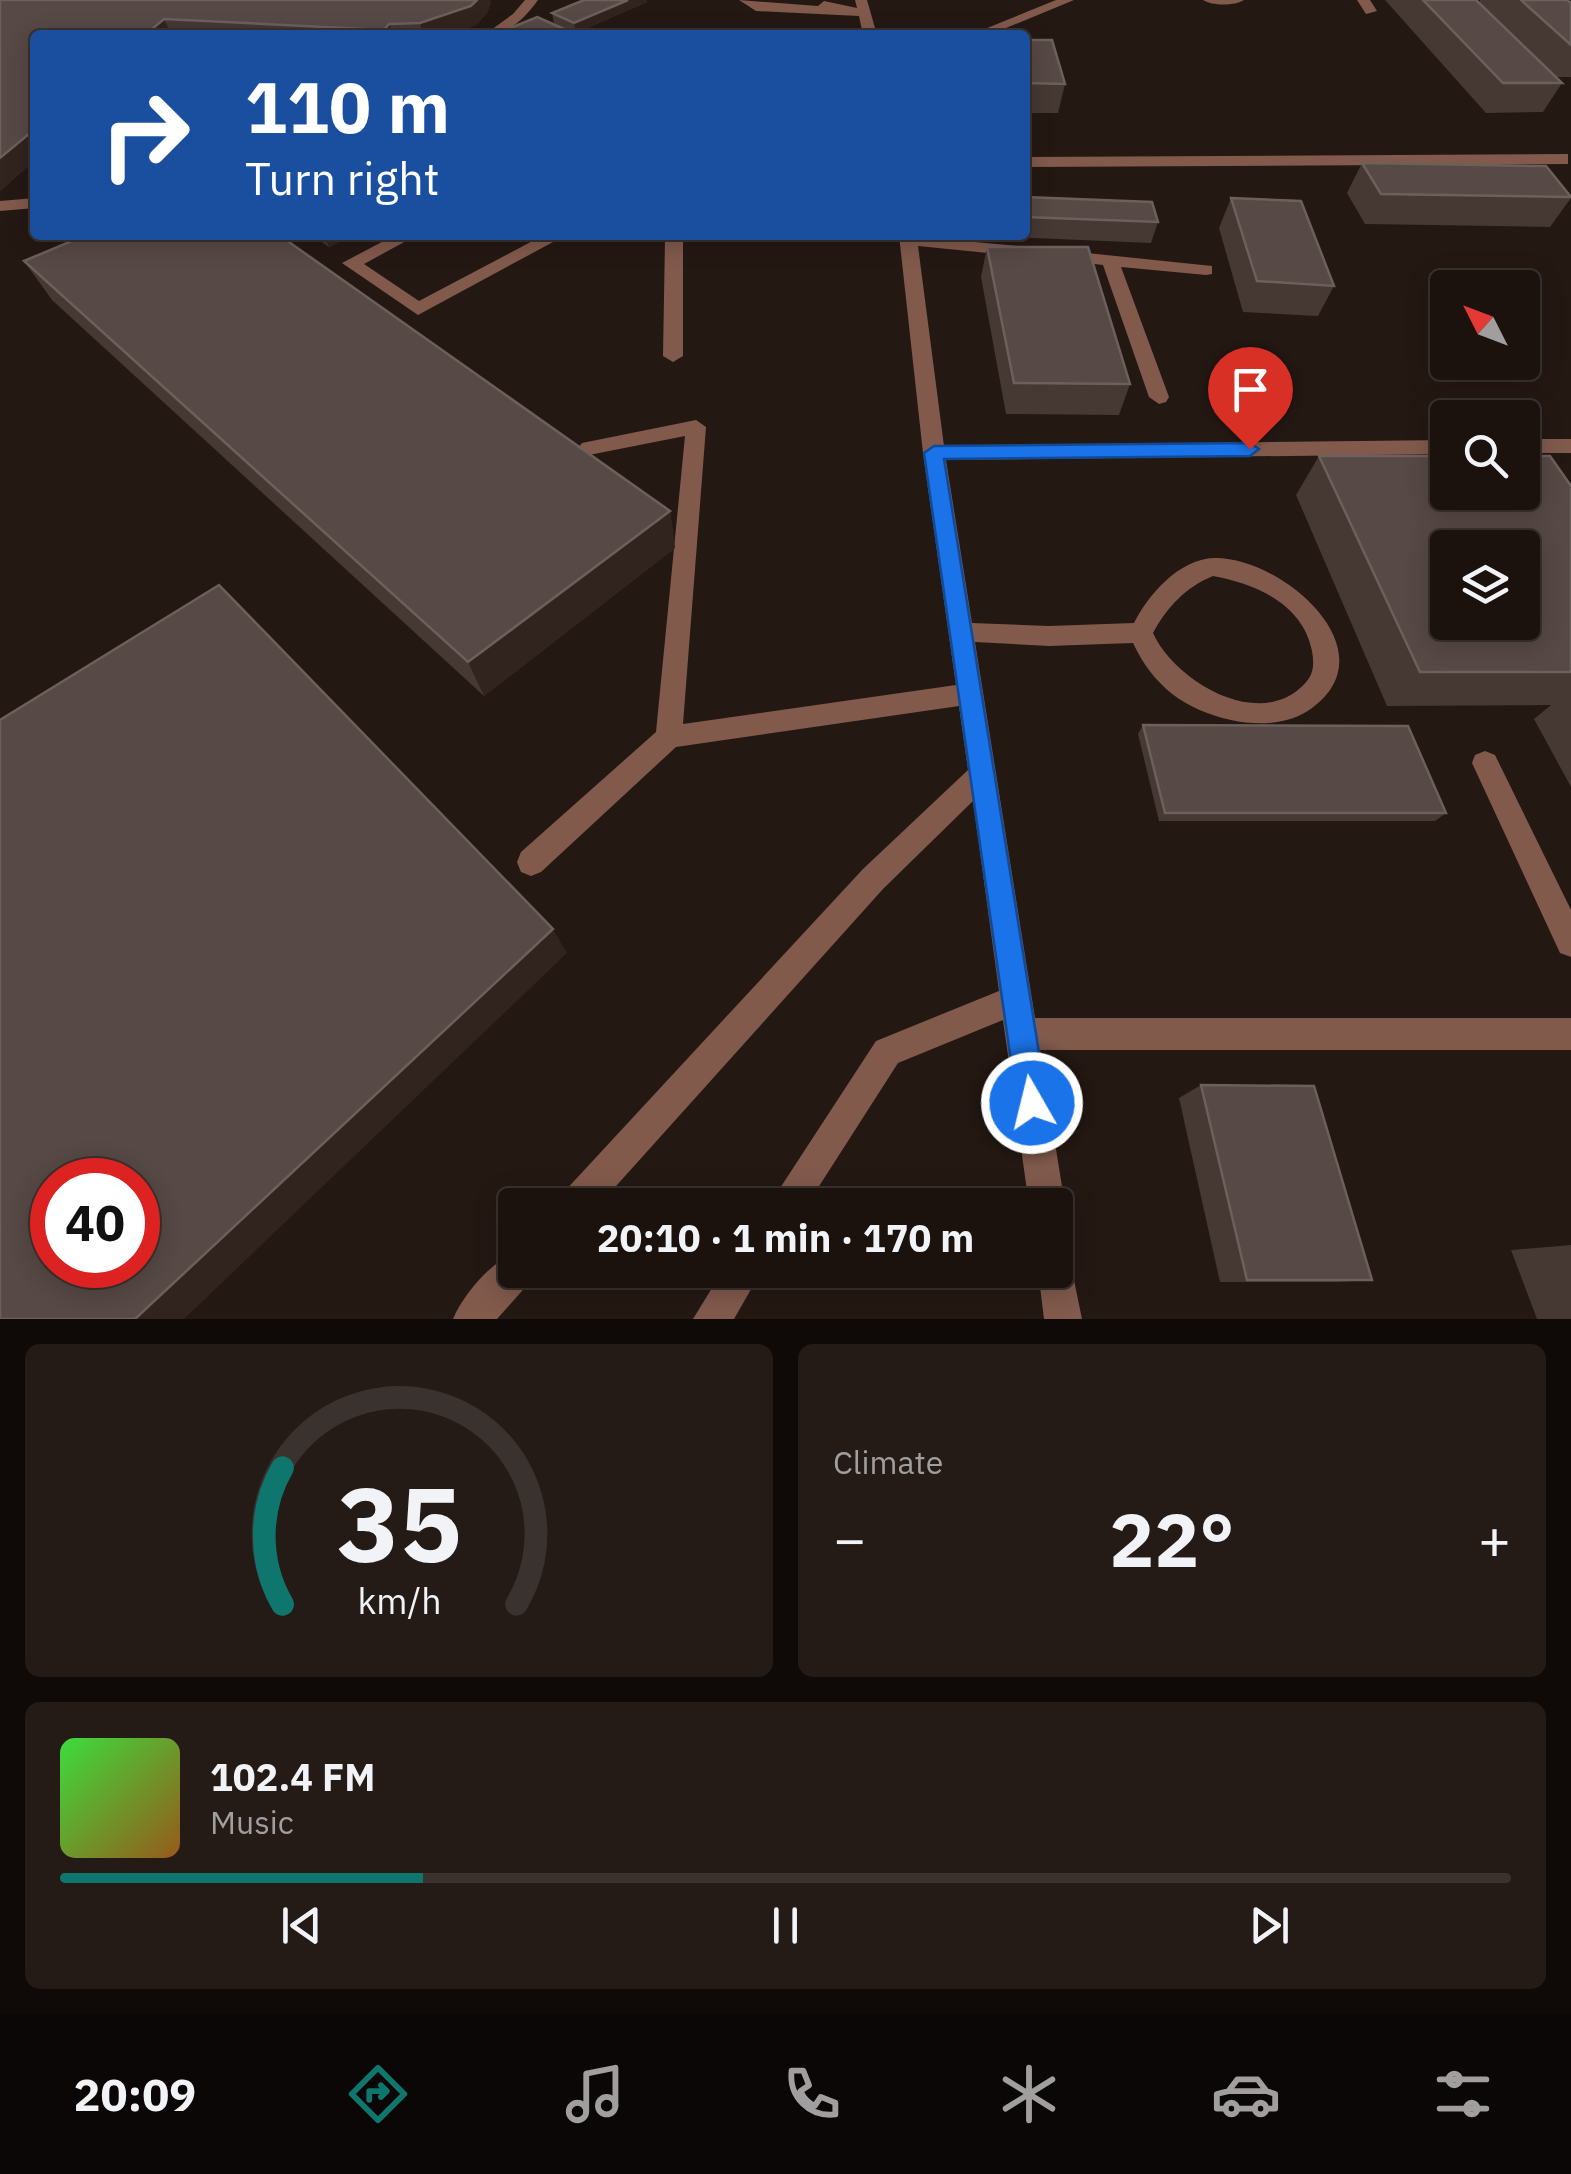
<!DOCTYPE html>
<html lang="en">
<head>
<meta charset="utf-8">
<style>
	body { margin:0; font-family:"IBM Plex Sans",sans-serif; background:#241b17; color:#f1f3f6; height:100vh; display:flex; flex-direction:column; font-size:38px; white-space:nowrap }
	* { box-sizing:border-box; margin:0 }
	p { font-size:32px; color:#a09e9e }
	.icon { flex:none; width:55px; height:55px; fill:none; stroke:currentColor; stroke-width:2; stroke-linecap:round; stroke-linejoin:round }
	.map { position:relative; height:1319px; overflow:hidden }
	.side { display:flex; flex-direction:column; gap:25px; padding:25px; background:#0f0a08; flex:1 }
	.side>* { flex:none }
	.banner { position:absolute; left:30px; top:30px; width:1000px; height:210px; border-radius:10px; box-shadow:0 5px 25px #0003,0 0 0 2px #39322e; background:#1a4fa0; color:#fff; overflow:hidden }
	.needle { width:65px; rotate:312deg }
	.fabs { position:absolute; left:1430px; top:270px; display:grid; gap:20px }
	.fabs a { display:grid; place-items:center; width:110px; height:110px; border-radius:10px; background:#1b120e; box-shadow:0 5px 25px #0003,0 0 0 2px #39322e; font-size:50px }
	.speed { position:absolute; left:30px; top:1158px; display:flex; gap:20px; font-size:50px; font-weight:700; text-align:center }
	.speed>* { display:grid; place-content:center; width:130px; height:130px; border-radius:50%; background:#1b120e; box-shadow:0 5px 25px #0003,0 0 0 2px #39322e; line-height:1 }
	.speed .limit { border:15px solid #d22; background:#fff; color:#111 }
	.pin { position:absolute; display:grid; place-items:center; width:85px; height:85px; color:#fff; margin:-102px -42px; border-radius:50% 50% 50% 0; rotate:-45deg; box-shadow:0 0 10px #0007 }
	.pin .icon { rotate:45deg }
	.me { position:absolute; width:110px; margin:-55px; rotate:352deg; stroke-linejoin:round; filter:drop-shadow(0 0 8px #0008) }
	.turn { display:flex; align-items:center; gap:35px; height:210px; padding:0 50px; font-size:45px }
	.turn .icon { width:130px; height:130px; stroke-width:2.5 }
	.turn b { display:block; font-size:70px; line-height:85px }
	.big { font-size:75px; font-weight:700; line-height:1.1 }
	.side .tile { flex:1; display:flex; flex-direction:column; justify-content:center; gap:15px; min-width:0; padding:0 35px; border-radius:15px; background:#241b17 }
	.side .dial { align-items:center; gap:0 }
	.dial svg { height:260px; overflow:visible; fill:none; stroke:#39322e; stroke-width:7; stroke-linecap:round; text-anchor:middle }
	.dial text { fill:#f1f3f6; stroke:none }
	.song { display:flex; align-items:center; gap:30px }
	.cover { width:120px; height:120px; border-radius:15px; background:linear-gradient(135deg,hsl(120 70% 55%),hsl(30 70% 35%)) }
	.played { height:10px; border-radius:5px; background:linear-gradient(90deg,#0f766e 25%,#39322e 25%) }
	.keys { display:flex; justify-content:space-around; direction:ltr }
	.heat { display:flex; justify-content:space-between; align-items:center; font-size:55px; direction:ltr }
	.side .tiles { flex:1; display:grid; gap:25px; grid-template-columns:1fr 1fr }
	.tile:last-child { grid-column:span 2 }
	.trip { position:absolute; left:498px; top:1188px; width:575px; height:100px; border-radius:10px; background:#1b120e; box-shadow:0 5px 25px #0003,0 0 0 2px #39322e; font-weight:700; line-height:100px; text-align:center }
	.tab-bar { display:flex; height:160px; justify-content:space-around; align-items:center; background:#0b0706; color:#a09e9e }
	.tab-bar .icon { width:70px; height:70px }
	.tab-bar .current { color:#0f766e }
	.tab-bar b { font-size:45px; color:#f1f3f6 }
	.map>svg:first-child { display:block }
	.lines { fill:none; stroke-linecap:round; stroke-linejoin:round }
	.minor { fill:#815a4c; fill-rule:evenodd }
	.wall { fill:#463833 }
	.shaded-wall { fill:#31241f }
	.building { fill:#574945; stroke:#6c605c; stroke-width:2.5; fill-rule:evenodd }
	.route { fill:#1a73e8; stroke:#114b97; stroke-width:2.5 }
</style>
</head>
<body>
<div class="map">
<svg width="1571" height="1319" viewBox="0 0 1571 1319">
	<rect width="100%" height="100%" fill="#241813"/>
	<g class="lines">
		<g class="minor">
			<path d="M525,0H538C524,19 509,35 484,35L513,14Z"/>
			<path d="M739,0L818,6L824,1L857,8L855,0H867L877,35H863L859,16L756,11Z"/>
			<path d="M1056,0H1074L989,35H970Z"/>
			<path d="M1203,0H1244C1235,6 1212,6 1203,0Z"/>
			<path d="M1357,0H1370L1377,11L1366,14Z"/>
			<path d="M1568,154V164L1025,167V157Z"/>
			<path d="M35,198V208L0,211V201Z"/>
			<path d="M395,235H417L364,264L419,301L544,235H566L418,315L342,263Z"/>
			<path d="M669,235H694L683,242V356L673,362L663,356L665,239Z"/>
			<path d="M899,235L1018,246L1027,251L1018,256L918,246L944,446L1448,440V454L946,460L972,623L1049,626L1134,623C1148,595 1179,559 1214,558C1280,556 1391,650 1312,708C1289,725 1258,726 1231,720C1185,710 1153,686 1133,643L1049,646L975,642L1035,1018H1571V1050H1040L1065,1205L1055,1219V1205H1029L1003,1020L898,1063L807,1205H769L876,1041L999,991L973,801L883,889L599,1205H557L563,1193L863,869L968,770L959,706L676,747L541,872L531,876L521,872L517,862L521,852L656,732L685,436L589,455L578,448L582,443L696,420L706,427L683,724L956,685L923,453ZM1213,576C1256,584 1303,604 1312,651C1314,662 1314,673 1307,681C1263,734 1175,682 1153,633C1167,607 1186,587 1213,576Z"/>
			<path d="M1058,250L1212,266V274L1206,275L1121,267L1169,397L1166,402L1159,404L1149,397L1103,265L1052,259L1049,255Z"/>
			<rect x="1522" y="439" width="49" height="14"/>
			<path d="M1485,751L1495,755L1571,910V957L1560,953L1472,763L1475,755Z"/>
			<path d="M1055,1246L1068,1251L1082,1319H1044L1038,1270H1055Z"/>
			<path d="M515,1252V1270H534L529,1283L497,1319H453C463,1295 491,1262 515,1252Z"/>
			<path d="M723,1270H762L734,1319H693Z"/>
		</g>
	</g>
	<g class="wall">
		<path d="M0,0L491,2L487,13L476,25L446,35H35V160L0,191Z"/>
		<path d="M1385,0H1476L1479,3L1480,0H1567L1571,3V77H1557L1492,16L1562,83L1543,112L1486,113Z"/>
		<path d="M647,2L576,33L554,23L552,13Z"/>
		<path d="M1025,40L1065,84L1058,113H1025Z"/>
		<path d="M1362,163L1571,196V198L1550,227L1365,224L1347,193Z"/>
		<path d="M1025,197L1158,222L1151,243L1013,237V235H1025Z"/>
		<path d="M1231,198L1334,286L1318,316L1243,312L1219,228Z"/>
		<path d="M312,235H353L329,247Z"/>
		<path d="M987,247L1130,384L1119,415L1006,414L981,277Z"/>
		<path d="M24,261L670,511L675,548L484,696L52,300Z"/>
		<path d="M1319,456L1571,486V787L1534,719L1551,705L1387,706L1296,495Z"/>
		<path d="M1143,725L1446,813L1435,821H1159L1138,734Z"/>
		<path d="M1201,1085L1372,1280L1338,1282H1220L1179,1098Z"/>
		<path d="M1571,1245V1319H1537L1511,1250Z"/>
	</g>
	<g class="shaded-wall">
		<path d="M477,0H490L491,2L487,13L476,25L446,35H423L420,23Z"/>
		<path d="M628,0H647V2L576,33L574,23Z"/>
		<path d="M164,19L172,35H145Z"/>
		<path d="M389,24L393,35H386L384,30Z"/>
		<path d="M35,129V160L0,191V158Z"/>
		<path d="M324,235H353L329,247Z"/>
		<path d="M670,511L675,548L484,696L468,662Z"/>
		<path d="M553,929L567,953L184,1319H135Z"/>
	</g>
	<g class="building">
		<path d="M0,0H477L471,6L420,23L389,24L384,30L164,19L145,35H35V129L0,158Z"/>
		<path d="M584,0H628L574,23L552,13Z"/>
		<path d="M1423,0H1476L1562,83H1503Z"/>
		<path d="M1521,0H1567L1571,3V45Z"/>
		<path d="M537,17L578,35H493Z"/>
		<path d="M1025,40H1052L1065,84L1025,83Z"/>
		<path d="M1362,163L1546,166L1571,197L1381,194Z"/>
		<path d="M1025,197L1152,202L1158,222L1025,217Z"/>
		<path d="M1231,198L1301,201L1334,286L1257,281Z"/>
		<path d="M86,235H279L670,511L468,662L24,261Z"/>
		<path d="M987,247H1088L1130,384L1014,383Z"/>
		<path d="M1319,456H1448V492H1522V456H1550L1571,486V672H1420ZM1448,548H1522V622H1448Z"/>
		<path d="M219,585L553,929L135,1319H0V720ZM52,1180H138V1265H52Z"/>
		<path d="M1143,725L1408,726L1446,813H1165Z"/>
		<path d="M1201,1085L1314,1086L1372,1280H1247Z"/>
	</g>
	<path class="route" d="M1250,443L1259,449L1250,456L944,459L1047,1103L1043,1113L1032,1118L1021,1113L1017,1103L924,453L934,446Z"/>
</svg>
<div class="fabs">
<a><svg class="needle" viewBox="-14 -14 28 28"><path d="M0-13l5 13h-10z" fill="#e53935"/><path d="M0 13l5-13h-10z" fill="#a09e9e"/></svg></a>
<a><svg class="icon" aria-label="search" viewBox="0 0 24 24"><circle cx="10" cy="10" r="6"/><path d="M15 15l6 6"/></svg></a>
<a><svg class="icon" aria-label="layers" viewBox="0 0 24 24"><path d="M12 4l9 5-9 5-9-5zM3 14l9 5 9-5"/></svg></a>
</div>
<div class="speed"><div class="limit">40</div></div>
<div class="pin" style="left:1250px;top:449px;background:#d93025"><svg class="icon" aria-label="arrive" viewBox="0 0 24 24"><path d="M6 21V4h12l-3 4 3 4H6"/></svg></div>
<svg class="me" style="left:1032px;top:1103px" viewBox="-20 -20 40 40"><circle r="17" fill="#1a73e8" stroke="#fff" stroke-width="3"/><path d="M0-11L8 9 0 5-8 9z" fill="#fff"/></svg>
<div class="trip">20:10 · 1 min · 170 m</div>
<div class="banner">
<div class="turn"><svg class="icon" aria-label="right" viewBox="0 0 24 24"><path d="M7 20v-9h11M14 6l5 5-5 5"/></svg><div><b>110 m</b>Turn right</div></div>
</div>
</div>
<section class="side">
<div class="tiles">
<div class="tile dial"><svg viewBox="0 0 100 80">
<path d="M14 69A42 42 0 1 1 86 69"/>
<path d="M14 69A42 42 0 0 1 14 27" stroke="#0f766e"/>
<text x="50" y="56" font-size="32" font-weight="700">35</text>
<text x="50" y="72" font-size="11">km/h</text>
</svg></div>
<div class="tile"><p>Climate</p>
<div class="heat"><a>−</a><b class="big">22°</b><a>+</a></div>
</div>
<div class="tile">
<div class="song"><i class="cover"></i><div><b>102.4 FM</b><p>Music</p></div></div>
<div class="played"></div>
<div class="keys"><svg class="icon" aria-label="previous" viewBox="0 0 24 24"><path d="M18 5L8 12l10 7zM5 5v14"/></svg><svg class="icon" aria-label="pause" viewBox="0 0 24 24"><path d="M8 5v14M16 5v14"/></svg><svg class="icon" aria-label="next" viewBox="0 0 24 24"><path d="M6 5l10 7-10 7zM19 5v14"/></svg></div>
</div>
</div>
</section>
<nav class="tab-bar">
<b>20:09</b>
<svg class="icon current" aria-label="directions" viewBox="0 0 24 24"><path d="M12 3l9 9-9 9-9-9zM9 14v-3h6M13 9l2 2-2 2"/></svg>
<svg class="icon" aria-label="music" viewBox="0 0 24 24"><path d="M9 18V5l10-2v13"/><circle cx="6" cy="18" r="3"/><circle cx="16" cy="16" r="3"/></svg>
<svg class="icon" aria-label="phone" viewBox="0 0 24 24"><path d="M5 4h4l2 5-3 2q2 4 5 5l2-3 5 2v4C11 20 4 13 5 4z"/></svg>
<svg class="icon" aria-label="climate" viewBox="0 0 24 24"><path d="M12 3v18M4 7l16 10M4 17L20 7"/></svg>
<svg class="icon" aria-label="car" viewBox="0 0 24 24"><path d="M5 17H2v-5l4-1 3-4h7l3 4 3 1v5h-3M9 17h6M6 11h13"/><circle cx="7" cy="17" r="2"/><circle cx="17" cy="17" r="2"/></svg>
<svg class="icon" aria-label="filters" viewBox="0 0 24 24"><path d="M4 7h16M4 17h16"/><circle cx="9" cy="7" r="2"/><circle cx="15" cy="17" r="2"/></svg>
</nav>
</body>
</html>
